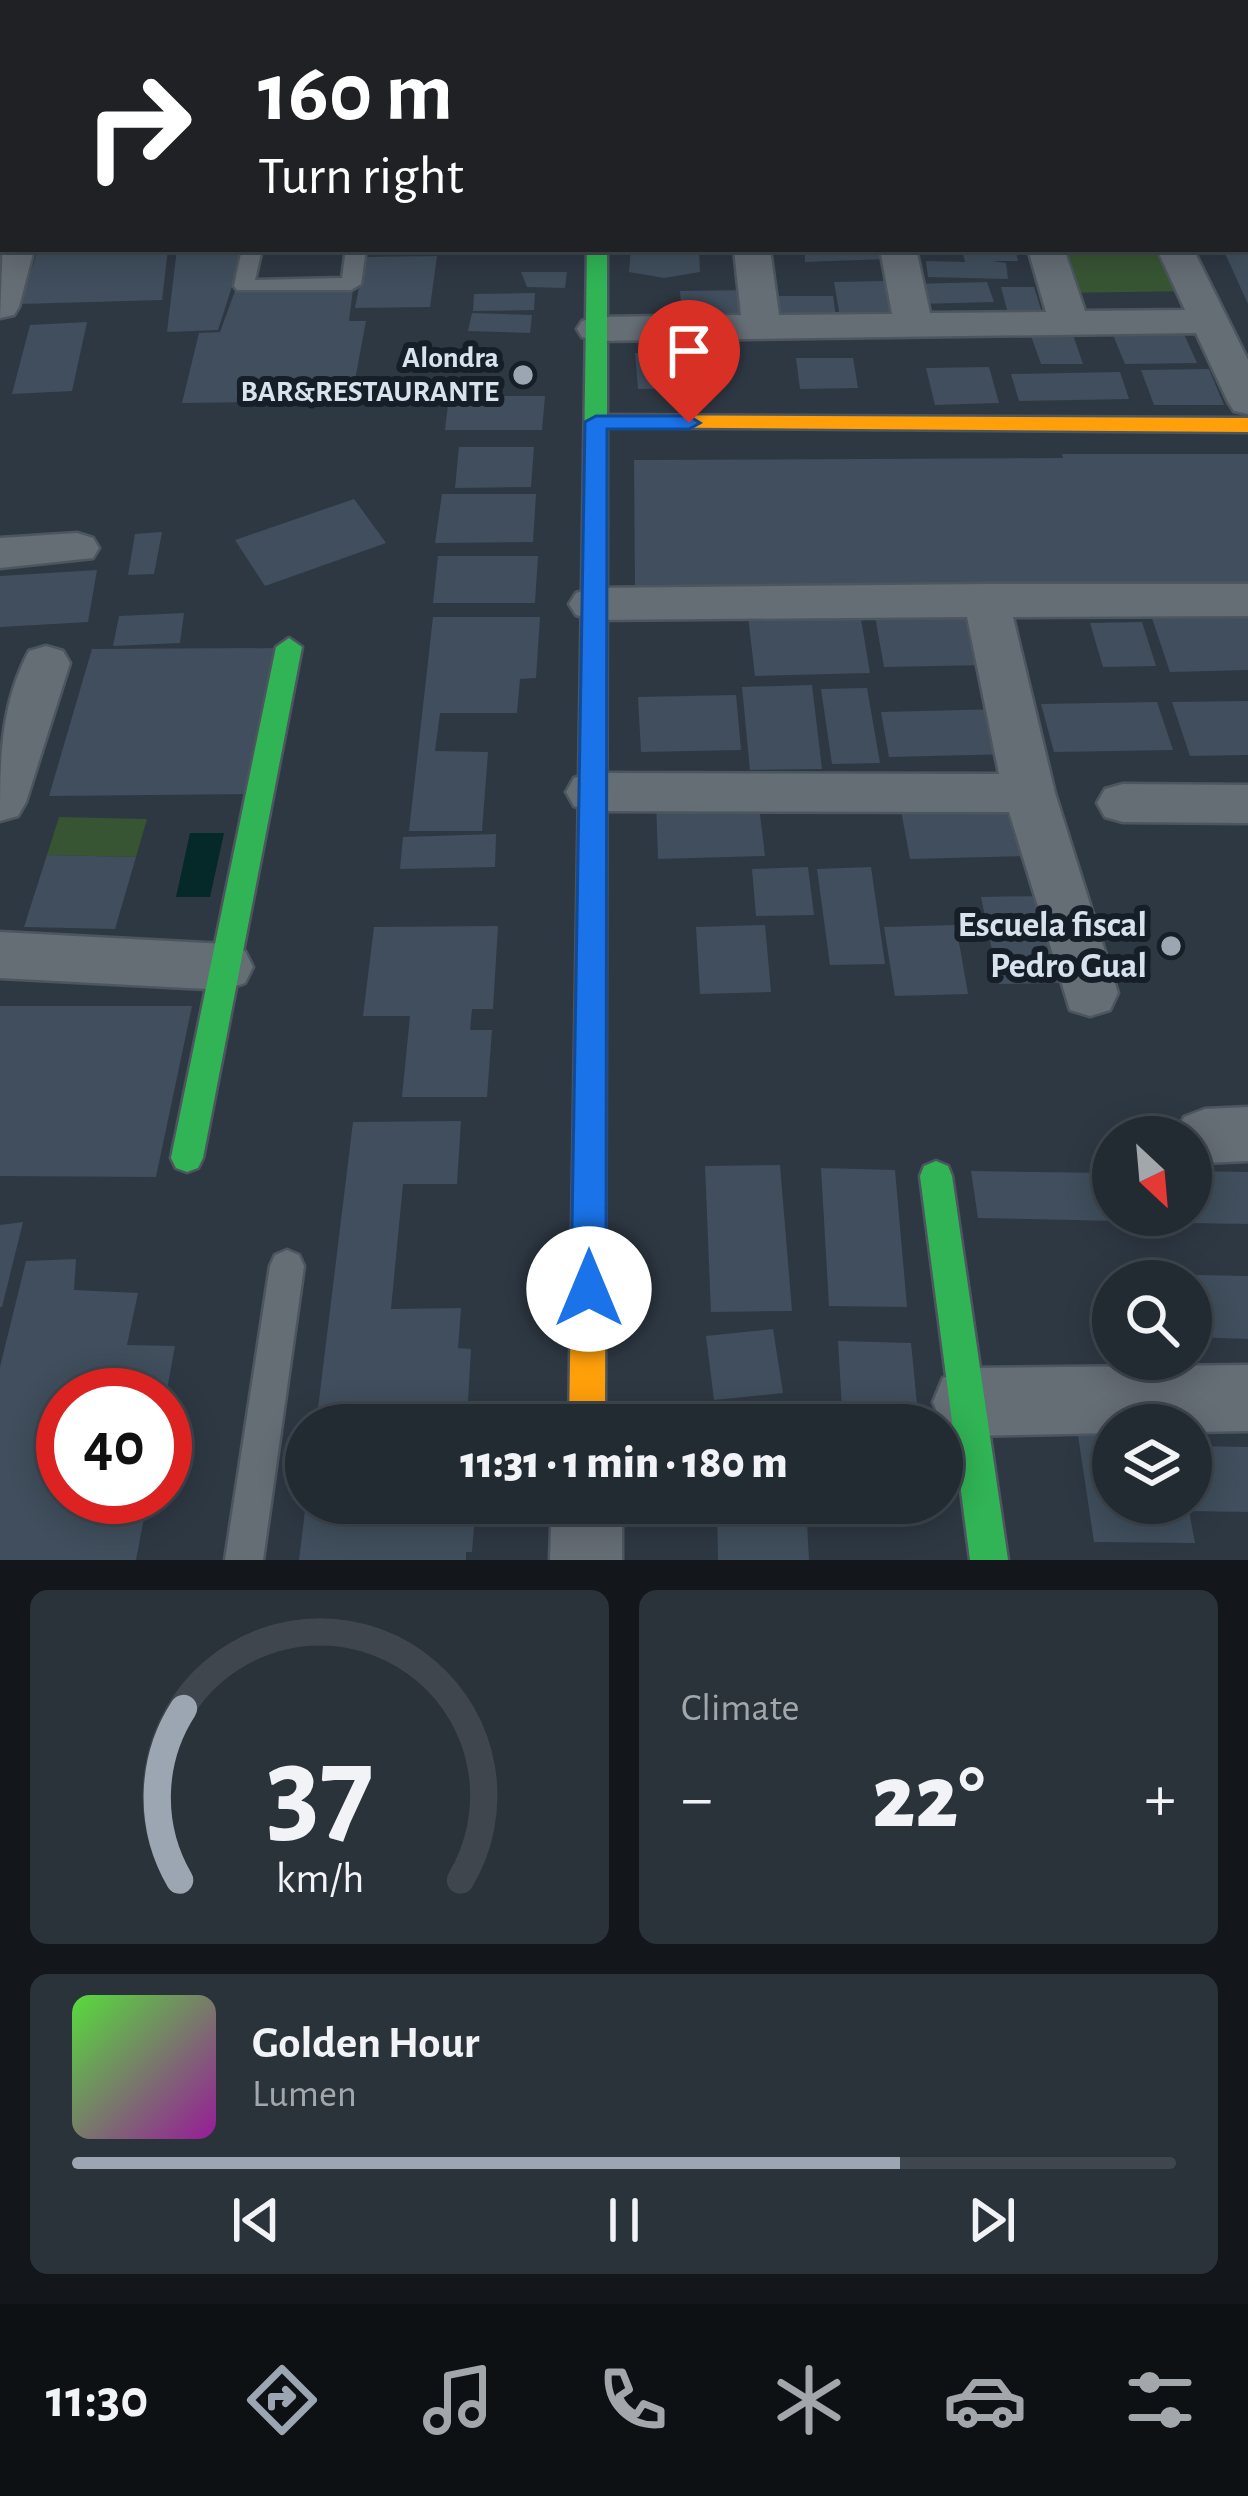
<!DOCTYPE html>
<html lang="en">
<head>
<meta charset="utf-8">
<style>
	body { margin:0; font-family:"Alegreya Sans",sans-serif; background:#2a323a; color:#f1f3f6; height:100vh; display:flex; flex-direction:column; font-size:45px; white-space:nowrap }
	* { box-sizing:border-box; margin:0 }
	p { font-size:39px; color:#a2a7ac }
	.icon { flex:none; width:66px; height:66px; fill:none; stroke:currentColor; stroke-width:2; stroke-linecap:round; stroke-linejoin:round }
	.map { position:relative; height:1560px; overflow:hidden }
	.sheet { display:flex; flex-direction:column; gap:30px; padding:30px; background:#13171c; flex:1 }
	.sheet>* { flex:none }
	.hud { position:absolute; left:0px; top:0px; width:1248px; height:252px; box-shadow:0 6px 30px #0003,0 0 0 3px #3f464d; background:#202124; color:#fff; overflow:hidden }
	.needle { width:78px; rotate:154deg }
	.controls { position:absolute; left:1092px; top:1116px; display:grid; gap:24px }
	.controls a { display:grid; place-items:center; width:120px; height:120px; border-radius:50%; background:#222a32; box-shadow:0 6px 30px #0003,0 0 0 3px #3f464d; font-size:60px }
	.speed { position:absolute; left:36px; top:1368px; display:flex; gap:24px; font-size:60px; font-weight:700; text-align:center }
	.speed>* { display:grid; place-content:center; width:156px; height:156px; border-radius:50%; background:#222a32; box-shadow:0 6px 30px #0003,0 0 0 3px #3f464d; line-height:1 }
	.speed .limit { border:18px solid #d22; background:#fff; color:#111 }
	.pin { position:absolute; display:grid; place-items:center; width:102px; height:102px; color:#fff; margin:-123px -51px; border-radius:50% 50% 50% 0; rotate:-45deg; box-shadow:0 0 12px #0007 }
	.pin .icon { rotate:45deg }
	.me { position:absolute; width:132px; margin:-66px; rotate:0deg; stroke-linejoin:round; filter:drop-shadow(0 0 9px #0008) }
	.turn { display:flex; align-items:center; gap:42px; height:252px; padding:0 60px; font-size:54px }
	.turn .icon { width:156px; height:156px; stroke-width:2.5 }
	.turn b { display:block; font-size:84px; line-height:102px }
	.big { font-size:90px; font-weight:800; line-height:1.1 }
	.sheet .tile { flex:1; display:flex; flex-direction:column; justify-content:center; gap:18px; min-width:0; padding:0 42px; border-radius:18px; background:#2a323a }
	.sheet .dial { align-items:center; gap:0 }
	.dial svg { height:312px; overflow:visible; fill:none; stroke:#3f464d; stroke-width:7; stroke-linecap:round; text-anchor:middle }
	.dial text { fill:#f1f3f6; stroke:none }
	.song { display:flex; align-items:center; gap:36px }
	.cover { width:144px; height:144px; border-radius:18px; background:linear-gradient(135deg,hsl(110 70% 55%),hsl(300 70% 35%)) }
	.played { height:12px; border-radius:6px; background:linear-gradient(90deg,#9ca6b2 75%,#3f464d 75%) }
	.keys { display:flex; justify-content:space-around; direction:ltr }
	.heat { display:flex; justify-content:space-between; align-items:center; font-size:66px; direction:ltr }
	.sheet .tiles { flex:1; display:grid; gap:30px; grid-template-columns:1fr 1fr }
	.tile:last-child { grid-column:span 2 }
	.trip { position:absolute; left:285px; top:1404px; width:678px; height:120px; border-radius:60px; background:#222a32; box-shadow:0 6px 30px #0003,0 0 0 3px #3f464d; font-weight:800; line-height:120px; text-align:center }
	.tab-bar { display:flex; height:192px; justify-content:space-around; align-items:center; background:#0e1114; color:#a2a7ac }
	.tab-bar .icon { width:84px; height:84px }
	.tab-bar .on { color:#9ca6b2 }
	.tab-bar b { font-size:54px; color:#f1f3f6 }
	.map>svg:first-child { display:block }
	.green { fill:#375533 }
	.water { fill:#052829 }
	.building { fill:#404e5d }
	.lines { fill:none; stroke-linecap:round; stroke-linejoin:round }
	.lane-casing { stroke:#4d565f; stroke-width:5 }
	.street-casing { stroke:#4d565f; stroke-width:5 }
	.fast-casing { stroke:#4d565f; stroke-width:5 }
	.slow-casing { stroke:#4d565f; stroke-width:5 }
	.jam-casing { stroke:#4d565f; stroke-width:5 }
	.lane { fill:#656d75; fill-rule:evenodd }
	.street { fill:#656d75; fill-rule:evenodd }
	.fast { fill:#30b455; fill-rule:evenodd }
	.slow { fill:#ff9f0a; fill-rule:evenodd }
	.jam { fill:#e5322d; fill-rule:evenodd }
	.route { fill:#1a73e8; stroke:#114b97; stroke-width:3 }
	.poi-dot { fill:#9ca6b2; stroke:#161e27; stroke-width:4.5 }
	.labels { text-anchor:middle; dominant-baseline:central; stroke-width:12; stroke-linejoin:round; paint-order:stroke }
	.far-poi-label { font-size:30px; font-weight:bold; fill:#d7e2ee; stroke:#161e27; text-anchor:end }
	.poi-label { font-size:36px; font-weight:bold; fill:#d7e2ee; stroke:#161e27; text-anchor:end }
</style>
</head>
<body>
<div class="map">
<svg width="1248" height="1560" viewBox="0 0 1248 1560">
	<rect width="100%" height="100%" fill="#2e3843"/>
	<g class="green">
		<path d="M1048,253H1177L1194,291L1060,293Z"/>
		<path d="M59,817L147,819L136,857L47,855Z"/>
	</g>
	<path class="water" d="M190,833H224L210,897H176Z"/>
	<g class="building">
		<path d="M38,249H168L162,300L20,304Z"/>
		<path d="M177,249H244L218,330L167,332Z"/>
		<path d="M631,249H699L700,272L664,278L629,272Z"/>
		<path d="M805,249H884L886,259L805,262Z"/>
		<path d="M962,249H1015L1018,261H992L1006,263L1008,279L928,277L926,261L965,262Z"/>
		<path d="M1223,249H1248V304Z"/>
		<path d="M437,256L430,307L355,308L365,257Z"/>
		<path d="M521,272H567L565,288L527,287Z"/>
		<path d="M889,281L897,316L840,317L834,282Z"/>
		<path d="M987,282L994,302L918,304L913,284Z"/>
		<path d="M1001,287H1034L1046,325H1011Z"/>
		<path d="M353,289L349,321H366L351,401L182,403L199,333L220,332L235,291Z"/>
		<path d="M750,290L753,316L682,317L680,291Z"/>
		<path d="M535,293L534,310L473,311L474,294Z"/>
		<path d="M771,296H833L837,323H773Z"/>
		<path d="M472,313L532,315L530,333L468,331Z"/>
		<path d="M87,322L72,391L12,394L30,325Z"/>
		<path d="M1072,332L1083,364H1041L1030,333Z"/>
		<path d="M1184,334L1197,363L1125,364L1113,335Z"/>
		<path d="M705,352L708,388L638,389L635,353Z"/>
		<path d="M796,358H853L858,388L800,389Z"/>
		<path d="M989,367L999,403L935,405L926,368Z"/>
		<path d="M1209,369L1224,405H1154L1141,370Z"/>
		<path d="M1120,372L1129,399L1019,401L1011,374Z"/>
		<path d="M449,396H545L542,430H445Z"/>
		<path d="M459,447H534L531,487L455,488Z"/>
		<path d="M1062,454H1248V583L635,586L634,460L1063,458Z"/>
		<path d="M442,494H536L533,542L435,543Z"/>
		<path d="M354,499L386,543L265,586L235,540Z"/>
		<path d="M162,532L154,574L128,575L135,534Z"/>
		<path d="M438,556H538L535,603H433Z"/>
		<path d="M97,570L88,622L0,627V576Z"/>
		<path d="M1248,610V670L1170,672L1150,612Z"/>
		<path d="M184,613L180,643L113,646L119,616Z"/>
		<path d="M860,613L870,673L755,676L748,616Z"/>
		<path d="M977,614L989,665L884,667L875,616Z"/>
		<path d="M433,617H540L536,678L520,679L517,713H440L435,751L488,752L482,831H409Z"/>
		<path d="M1142,622L1156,666L1103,667L1090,623Z"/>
		<path d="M278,648L253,794L49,796L92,649Z"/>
		<path d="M812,685L822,769L750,770L742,687Z"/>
		<path d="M867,688L880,763L832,764L821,689Z"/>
		<path d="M736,695L741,750L641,752L638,697Z"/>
		<path d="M1248,701V755L1190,756L1172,702Z"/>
		<path d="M1157,702L1173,750L1054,752L1041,704Z"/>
		<path d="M1003,709L1014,754L889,757L881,712Z"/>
		<path d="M758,798L765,856L658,859L656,800Z"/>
		<path d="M1016,802L1028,856L910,859L900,805Z"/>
		<path d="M496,834L495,867L400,869L403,837Z"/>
		<path d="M47,855L136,857L115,929L24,927Z"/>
		<path d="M808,867L814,915L756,916L752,869Z"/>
		<path d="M871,867L885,964L830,965L817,869Z"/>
		<path d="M1038,896L1059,983L999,984L981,897Z"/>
		<path d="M765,925L771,992L700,994L696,927Z"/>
		<path d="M956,925L968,994L895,996L884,927Z"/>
		<path d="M498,926L493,1009H472L470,1030H492L487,1097H402L410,1016H363L374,927Z"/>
		<path d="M0,1006H192L156,1177L0,1176Z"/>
		<path d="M461,1121L457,1184H403L391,1309L461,1308L458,1348L471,1349L468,1401H477L476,1425H316L353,1122Z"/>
		<path d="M780,1165L792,1311L711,1312L705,1166Z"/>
		<path d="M821,1168L895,1170L907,1307L829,1306Z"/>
		<path d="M971,1171L1108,1173L1117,1221L978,1218Z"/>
		<path d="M1191,1171L1248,1172V1224L1128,1222L1127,1215H1191Z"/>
		<path d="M23,1222L2,1307H0V1225Z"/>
		<path d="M76,1259L74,1290L138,1293L127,1345L175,1346L166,1395H63V1497H148L136,1560H0V1367L26,1261Z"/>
		<path d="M1145,1274L1248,1276V1339L1191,1337V1281H1146Z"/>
		<path d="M773,1329L783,1393L714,1400L706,1336Z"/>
		<path d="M838,1341L911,1343L919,1425H843Z"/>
		<path d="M804,1402L807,1425H730L729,1406Z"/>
		<path d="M1076,1422L1113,1423V1503H1191V1446L1248,1447V1512L1189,1511L1195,1543L1094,1542Z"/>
		<path d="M306,1503H476L472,1552H466V1560H299Z"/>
		<path d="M717,1503H806L809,1560H718Z"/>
	</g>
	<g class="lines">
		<defs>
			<g id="lane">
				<path d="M242,249H262L255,280L342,278L346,249H366L361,284L351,290H237L234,286Z"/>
				<path d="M287,1250L299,1255L304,1266L263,1560H225L270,1266L275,1255Z"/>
			</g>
			<g id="street">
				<path d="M56,0H86L54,3Z"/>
				<path d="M3,88V111L0,112V89Z"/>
				<rect x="1245" y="141" width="3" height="20"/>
				<rect x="1245" y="216" width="3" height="22"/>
				<path d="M3,241V249H34L19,307L14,315L0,318Z"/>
				<path d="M734,249H770L779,315L892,314L880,249H916L930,313L1046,312L1028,249H1064L1085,311L1185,310L1157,249H1193L1248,360V414L1234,411L1228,402L1196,333L596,341L582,337L577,329L582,321L596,317L741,315Z"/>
				<path d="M77,533L93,538L99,548L93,558L0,568V538Z"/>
				<path d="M986,584H1248V616L1013,617L1055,793L1118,993L1110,1010L1090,1016L1070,1010L1009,812L592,811L574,806L566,792L574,778L592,773L999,774L967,617L592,620L576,615L569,604L576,593L592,588Z"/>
				<path d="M46,646L63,651L70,663L26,802L18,816L0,821C0,761 0,705 29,651Z"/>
				<path d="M1123,784L1248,785V823L1123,822L1105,817L1097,803L1105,789Z"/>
				<path d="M0,932L225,944L245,951L253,967L245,983L225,990L0,978Z"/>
				<path d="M1248,1107V1161L1205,1163L1191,1158V1137L1175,1136L1184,1117L1205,1109Z"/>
				<path d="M1248,1365V1431L1191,1432V1425H1113V1433L967,1436L943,1426L933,1402L943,1378L967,1368Z"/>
				<path d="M552,1503H622V1560H550Z"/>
			</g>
			<g id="fast">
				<path d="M587,249H607V526L595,534L583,526Z"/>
				<path d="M289,638L302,647L203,1158L198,1168L187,1172L176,1168L171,1158L276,647Z"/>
				<path d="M936,1161L948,1166L952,1176L1008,1560H970L920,1176L924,1166Z"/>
			</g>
			<g id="slow">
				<rect x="0" y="227" width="3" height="12"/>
				<path d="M596,415L1248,418V432L588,427L585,422Z"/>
				<path d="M595,518L607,526L605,1425H569L583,526Z"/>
			</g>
			<rect id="jam" x="1245" y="121" width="3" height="10"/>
		</defs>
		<use href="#lane" class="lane-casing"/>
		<use href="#street" class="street-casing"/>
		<use href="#fast" class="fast-casing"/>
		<use href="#slow" class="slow-casing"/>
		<use href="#jam" class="jam-casing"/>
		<use href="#lane" class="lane"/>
		<use href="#street" class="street"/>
		<use href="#fast" class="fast"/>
		<use href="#slow" class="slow"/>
		<use href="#jam" class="jam"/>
	</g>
	<path class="route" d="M596,416H689L700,423L689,429H607L606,1289L601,1301L589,1306L576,1301L571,1289L585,422Z"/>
	<g class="poi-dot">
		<circle cx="523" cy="375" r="12"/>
		<circle cx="1171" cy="946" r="12"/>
	</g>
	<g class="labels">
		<g class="far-poi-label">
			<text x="499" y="358">Alondra<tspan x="499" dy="34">BAR&amp;RESTAURANTE</tspan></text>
		</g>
		<g class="poi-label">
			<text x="1147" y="925">Escuela fiscal<tspan x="1147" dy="41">Pedro Gual</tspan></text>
		</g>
	</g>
</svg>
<div class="controls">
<a><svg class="needle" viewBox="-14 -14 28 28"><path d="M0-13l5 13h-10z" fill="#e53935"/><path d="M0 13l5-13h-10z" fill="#a2a7ac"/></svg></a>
<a><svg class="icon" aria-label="search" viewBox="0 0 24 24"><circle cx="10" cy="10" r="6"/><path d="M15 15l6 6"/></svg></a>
<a><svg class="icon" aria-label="layers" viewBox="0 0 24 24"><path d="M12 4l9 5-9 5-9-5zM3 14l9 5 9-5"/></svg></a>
</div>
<div class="speed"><div class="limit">40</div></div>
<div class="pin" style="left:689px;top:423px;background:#d93025"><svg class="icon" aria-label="arrive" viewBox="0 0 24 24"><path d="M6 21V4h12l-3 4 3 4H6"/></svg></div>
<svg class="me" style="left:589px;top:1289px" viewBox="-20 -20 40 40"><circle r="19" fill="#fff"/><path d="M0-13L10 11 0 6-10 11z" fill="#1a73e8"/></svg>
<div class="trip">11:31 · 1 min · 180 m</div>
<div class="hud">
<div class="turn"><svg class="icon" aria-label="right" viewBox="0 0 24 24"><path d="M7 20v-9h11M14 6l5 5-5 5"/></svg><div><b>160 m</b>Turn right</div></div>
</div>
</div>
<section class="sheet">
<div class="tiles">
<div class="tile dial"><svg viewBox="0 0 100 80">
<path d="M14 69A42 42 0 1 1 86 69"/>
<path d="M14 69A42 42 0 0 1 15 25" stroke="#9ca6b2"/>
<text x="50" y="56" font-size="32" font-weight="700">37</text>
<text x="50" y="72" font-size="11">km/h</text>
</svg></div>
<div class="tile"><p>Climate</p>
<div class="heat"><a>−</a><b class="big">22°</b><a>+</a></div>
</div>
<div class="tile">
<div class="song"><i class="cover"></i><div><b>Golden Hour</b><p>Lumen</p></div></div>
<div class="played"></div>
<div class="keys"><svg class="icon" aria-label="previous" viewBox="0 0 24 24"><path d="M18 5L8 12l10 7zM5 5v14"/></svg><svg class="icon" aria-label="pause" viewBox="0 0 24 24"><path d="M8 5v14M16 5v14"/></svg><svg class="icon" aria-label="next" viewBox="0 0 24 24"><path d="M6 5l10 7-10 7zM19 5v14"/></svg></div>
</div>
</div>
</section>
<nav class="tab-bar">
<b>11:30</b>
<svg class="icon on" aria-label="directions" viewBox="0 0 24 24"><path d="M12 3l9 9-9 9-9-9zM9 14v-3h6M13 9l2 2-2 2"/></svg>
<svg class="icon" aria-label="music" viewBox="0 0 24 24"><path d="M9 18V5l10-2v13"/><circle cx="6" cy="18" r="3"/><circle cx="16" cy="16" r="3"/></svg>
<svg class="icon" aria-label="phone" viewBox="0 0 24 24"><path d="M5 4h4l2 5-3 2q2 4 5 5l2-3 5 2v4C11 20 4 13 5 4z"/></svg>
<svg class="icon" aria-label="climate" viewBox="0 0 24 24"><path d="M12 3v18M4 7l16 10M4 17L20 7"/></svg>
<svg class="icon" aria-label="car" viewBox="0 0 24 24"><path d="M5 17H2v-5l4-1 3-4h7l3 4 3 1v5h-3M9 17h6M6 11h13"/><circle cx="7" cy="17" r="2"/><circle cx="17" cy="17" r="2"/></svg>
<svg class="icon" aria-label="filters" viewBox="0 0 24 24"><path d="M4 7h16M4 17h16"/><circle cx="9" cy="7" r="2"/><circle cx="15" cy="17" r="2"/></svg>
</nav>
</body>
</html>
